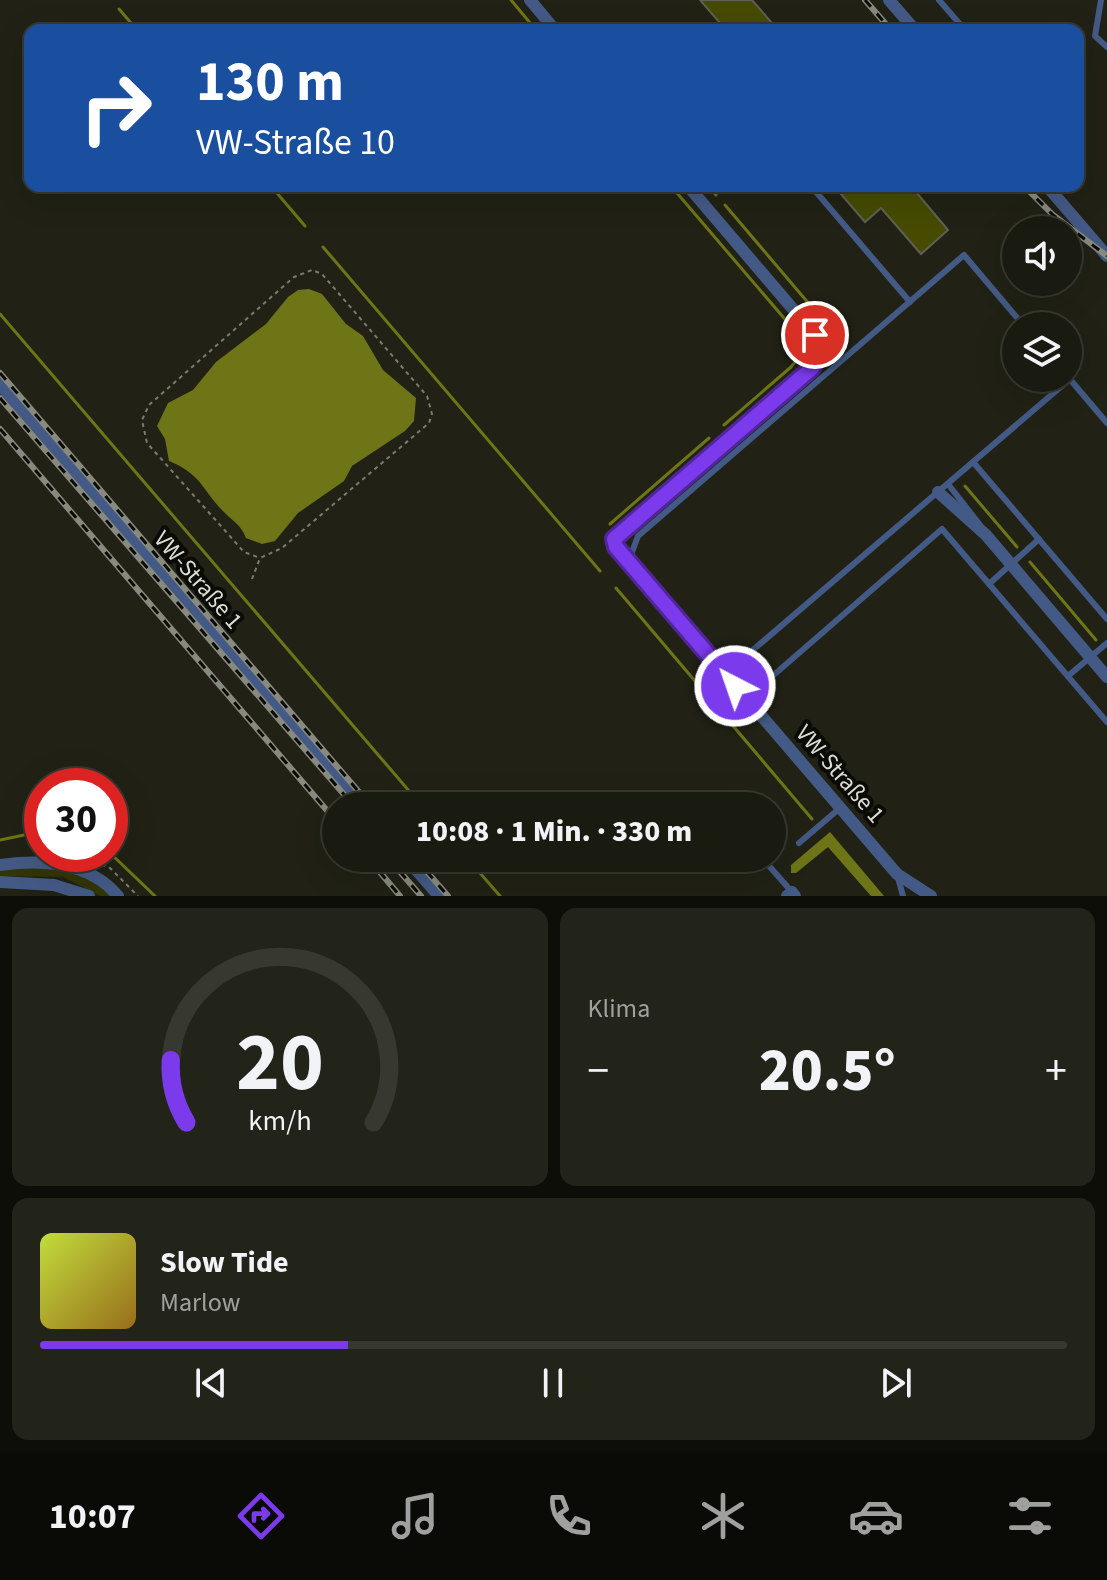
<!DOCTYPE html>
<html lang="de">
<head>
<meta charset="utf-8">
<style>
	body { margin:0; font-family:"Source Sans 3",sans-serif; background:#222319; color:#f1f3f6; height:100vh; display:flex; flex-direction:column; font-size:30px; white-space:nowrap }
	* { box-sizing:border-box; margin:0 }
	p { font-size:26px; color:#9fa19f }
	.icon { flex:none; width:44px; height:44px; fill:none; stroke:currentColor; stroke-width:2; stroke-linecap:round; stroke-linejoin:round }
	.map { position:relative; height:896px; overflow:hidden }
	.panel { display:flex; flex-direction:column; gap:12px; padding:12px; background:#0e0e09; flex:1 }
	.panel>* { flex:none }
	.top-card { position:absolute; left:24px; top:24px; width:1060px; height:168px; border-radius:16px; box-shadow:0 8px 32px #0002,0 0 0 2px #373830; background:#1a4fa0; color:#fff; overflow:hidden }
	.tools { position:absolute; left:1002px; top:216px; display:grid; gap:16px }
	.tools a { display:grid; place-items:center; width:80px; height:80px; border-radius:50%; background:#191a10; box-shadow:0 8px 32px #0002,0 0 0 2px #373830; font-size:40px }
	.speed { position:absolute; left:24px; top:768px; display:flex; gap:16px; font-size:40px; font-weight:700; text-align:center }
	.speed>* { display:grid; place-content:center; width:104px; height:104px; border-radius:50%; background:#191a10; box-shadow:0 8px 32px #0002,0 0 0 2px #373830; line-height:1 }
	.speed .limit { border:12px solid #d22; background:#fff; color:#111 }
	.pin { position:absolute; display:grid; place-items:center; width:68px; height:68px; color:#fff; margin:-34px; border:4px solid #fff; border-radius:50%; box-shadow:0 2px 8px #0007 }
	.me { position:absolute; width:88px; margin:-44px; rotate:319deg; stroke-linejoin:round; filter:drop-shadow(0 0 6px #0008) }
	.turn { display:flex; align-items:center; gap:28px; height:168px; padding:0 40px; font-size:36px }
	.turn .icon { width:104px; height:104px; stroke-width:2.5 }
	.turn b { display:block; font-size:56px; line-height:68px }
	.big { font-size:60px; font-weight:800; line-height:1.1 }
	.panel .tile { flex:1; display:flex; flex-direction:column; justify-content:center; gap:12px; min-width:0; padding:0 28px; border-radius:16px; background:#222319 }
	.panel .dial { align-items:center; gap:0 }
	.dial svg { height:208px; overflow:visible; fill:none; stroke:#373830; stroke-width:7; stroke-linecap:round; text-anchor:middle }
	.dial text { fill:#f1f3f6; stroke:none }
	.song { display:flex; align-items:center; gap:24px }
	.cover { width:96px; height:96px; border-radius:12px; background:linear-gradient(135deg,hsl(70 70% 55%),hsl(40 70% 35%)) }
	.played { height:8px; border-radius:4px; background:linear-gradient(90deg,#7c3aed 30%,#373830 30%) }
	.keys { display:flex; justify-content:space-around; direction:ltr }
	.heat { display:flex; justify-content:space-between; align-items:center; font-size:44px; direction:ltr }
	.panel .tiles { flex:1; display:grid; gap:12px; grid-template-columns:1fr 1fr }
	.tile:last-child { grid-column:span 2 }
	.trip { position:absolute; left:322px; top:792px; width:464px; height:80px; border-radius:40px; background:#191a10; box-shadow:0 8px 32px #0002,0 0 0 2px #373830; font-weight:800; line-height:80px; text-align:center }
	.dock { display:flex; height:128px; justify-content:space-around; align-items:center; background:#0a0a06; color:#9fa19f }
	.dock .icon { width:56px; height:56px }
	.dock .selected { color:#7c3aed }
	.dock b { font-size:36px; color:#f1f3f6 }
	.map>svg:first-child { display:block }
	.green { fill:#323606 }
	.water { fill:#6e7516 }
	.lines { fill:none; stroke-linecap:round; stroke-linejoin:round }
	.stream { stroke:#6e7516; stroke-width:3 }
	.building { fill:#464b00; stroke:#5e6051; stroke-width:2 }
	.path { stroke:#7a7c71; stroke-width:2; stroke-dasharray:4 4; stroke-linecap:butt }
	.lane { stroke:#445a86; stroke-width:6 }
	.street { stroke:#445a86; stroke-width:12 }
	.rail-casing { stroke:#898a7f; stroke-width:6 }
	.rail { stroke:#0a0b06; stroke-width:3; stroke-dasharray:9; stroke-linecap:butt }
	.route-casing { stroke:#51269a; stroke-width:20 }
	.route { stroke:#7c3aed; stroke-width:14 }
	.labels { text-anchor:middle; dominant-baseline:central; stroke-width:8; stroke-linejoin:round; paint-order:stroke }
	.street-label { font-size:24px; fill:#dcded5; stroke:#0a0b06 }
</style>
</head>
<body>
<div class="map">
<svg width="1107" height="896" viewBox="0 0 1107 896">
	<rect width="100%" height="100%" fill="#212215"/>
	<path class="green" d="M29,867C59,868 89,873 111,896H101L63,877L0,876V870Z"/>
	<g class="water">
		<path d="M309,289L322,294L346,324L363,336L383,370L416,398L414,421L405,431L352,466L344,481L298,513L275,541L262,544L246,538C241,525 234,522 225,513C202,491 203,475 169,461L165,439L157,426L168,403L193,390L216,362L266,324L288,297L298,290Z"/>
		<path d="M830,832L884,896H871L828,847L796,873H791V865Z"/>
	</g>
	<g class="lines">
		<g class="stream">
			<path d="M511,0L536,30"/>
			<path d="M119,9L137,30"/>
			<path d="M271,186L305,226"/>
			<path d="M671,186L795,331C802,345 801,356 791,367L724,425"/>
			<path d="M709,186L716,195"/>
			<path d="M725,205L844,345"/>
			<path d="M323,247L600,571"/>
			<path d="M0,314L422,806"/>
			<path d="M965,486L1017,547"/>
			<path d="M610,524L709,438"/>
			<path d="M1030,562L1096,640"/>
			<path d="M616,588L812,819"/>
			<path d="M40,834H42"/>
			<path d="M0,840L24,835"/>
			<path d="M110,853L155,896"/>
			<path d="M467,858L500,896"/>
		</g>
	</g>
	<g class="building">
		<path d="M700,0H752L778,30H726Z"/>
		<path d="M834,186H911L948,230L921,254L881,208L865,222Z"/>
	</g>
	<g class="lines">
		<g class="path">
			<path d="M704,30V28"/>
			<path d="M252,579L260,558L282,548L429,423L432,414L427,396L322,274L312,270L294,277L149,405L142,420L147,443L244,552L260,558"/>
			<path d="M33,850H42"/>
			<path d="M80,854L110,868L138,896"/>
		</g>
		<g class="lane">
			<path d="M939,0L965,30"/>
			<path d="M1101,0L1095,36L1107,47"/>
			<path d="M811,186L910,302"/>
			<path d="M1068,377L1107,423"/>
			<path d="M973,462L1107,619"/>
			<path d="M948,484L980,525"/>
			<path d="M629,560L638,536L964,255L1024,326"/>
			<path d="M989,584L1039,539"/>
			<path d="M726,673L1070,379"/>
			<path d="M1068,676L1107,643"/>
			<path d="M746,699L942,529L1107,722"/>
			<path d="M799,843L840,808"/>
			<path d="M770,867L792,892"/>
			<path d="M897,874L903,896"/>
		</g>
		<g class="street">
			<path d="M530,0L555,30"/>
			<path d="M889,0L915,30"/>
			<path d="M688,186L815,335L819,356L812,368L617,535L614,544L897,874L931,896"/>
			<path d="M1047,186L1107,256"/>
			<path d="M0,384L362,806"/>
			<path d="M938,492L986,535L1107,677"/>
			<path d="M406,858L439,896"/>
			<path d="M0,865C42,859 89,861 118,896"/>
			<path d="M0,882L54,885L89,896"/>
			<path d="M787,896L792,892L795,896"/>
		</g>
		<defs>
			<g id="rail">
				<path d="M865,0L891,30"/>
				<path d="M1024,186L1053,215L1107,256"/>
				<path d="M0,373L371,806"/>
				<path d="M0,398L354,806"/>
				<path d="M0,429L336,821"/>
				<path d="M368,858L400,896"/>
				<path d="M388,858L421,896"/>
				<path d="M415,858L448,896"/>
			</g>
		</defs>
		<use href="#rail" class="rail-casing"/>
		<use href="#rail" class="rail"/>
	</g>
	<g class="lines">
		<defs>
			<path id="route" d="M735,686L616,547L614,539L812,368L820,351L815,335"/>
		</defs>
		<use href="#route" class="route-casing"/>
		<use href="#route" class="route"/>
	</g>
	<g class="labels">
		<g class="street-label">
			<text transform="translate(198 580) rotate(49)">VW-Straße 1</text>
			<text transform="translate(840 774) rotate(49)">VW-Straße 1</text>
		</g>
	</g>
</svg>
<div class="tools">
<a><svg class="icon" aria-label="sound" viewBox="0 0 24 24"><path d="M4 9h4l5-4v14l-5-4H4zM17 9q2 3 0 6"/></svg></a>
<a><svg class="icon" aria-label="layers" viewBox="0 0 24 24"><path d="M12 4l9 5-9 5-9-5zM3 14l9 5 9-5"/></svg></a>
</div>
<div class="speed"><div class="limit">30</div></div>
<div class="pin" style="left:815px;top:335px;background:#d93025"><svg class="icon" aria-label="arrive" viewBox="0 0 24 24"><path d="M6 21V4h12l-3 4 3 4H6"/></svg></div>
<svg class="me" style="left:735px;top:686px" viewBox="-20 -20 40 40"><circle r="17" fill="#7c3aed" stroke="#fff" stroke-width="3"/><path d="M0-11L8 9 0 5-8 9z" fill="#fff"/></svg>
<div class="trip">10:08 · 1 Min. · 330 m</div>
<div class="top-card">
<div class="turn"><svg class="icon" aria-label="right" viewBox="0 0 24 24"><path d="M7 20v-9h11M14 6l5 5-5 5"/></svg><div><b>130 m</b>VW-Straße 10</div></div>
</div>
</div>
<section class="panel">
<div class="tiles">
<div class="tile dial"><svg viewBox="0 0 100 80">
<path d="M14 69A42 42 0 1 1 86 69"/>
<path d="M14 69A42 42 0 0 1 8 45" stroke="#7c3aed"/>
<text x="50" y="56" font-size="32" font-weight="700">20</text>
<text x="50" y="72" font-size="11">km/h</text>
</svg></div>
<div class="tile"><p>Klima</p>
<div class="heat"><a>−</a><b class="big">20.5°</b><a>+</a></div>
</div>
<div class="tile">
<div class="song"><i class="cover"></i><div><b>Slow Tide</b><p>Marlow</p></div></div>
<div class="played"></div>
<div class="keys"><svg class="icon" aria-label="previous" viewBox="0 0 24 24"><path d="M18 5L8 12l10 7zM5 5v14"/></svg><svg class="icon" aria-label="pause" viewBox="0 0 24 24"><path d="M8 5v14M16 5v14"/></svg><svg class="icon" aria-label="next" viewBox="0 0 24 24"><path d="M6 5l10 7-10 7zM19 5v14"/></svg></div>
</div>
</div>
</section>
<nav class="dock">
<b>10:07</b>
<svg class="icon selected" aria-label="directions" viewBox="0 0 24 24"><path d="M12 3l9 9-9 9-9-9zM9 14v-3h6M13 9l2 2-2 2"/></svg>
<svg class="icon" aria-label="music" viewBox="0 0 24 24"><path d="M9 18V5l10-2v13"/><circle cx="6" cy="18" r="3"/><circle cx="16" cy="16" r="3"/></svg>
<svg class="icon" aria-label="phone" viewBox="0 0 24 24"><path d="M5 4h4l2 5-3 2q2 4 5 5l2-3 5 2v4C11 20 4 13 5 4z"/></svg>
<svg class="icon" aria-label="climate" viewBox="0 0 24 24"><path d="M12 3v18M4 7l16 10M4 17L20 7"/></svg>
<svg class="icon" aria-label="car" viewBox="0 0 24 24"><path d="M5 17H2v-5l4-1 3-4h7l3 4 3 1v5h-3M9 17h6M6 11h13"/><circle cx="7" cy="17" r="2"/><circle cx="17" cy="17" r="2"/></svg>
<svg class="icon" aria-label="filters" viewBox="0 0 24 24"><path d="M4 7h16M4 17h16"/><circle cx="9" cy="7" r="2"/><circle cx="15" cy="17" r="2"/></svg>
</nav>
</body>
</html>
